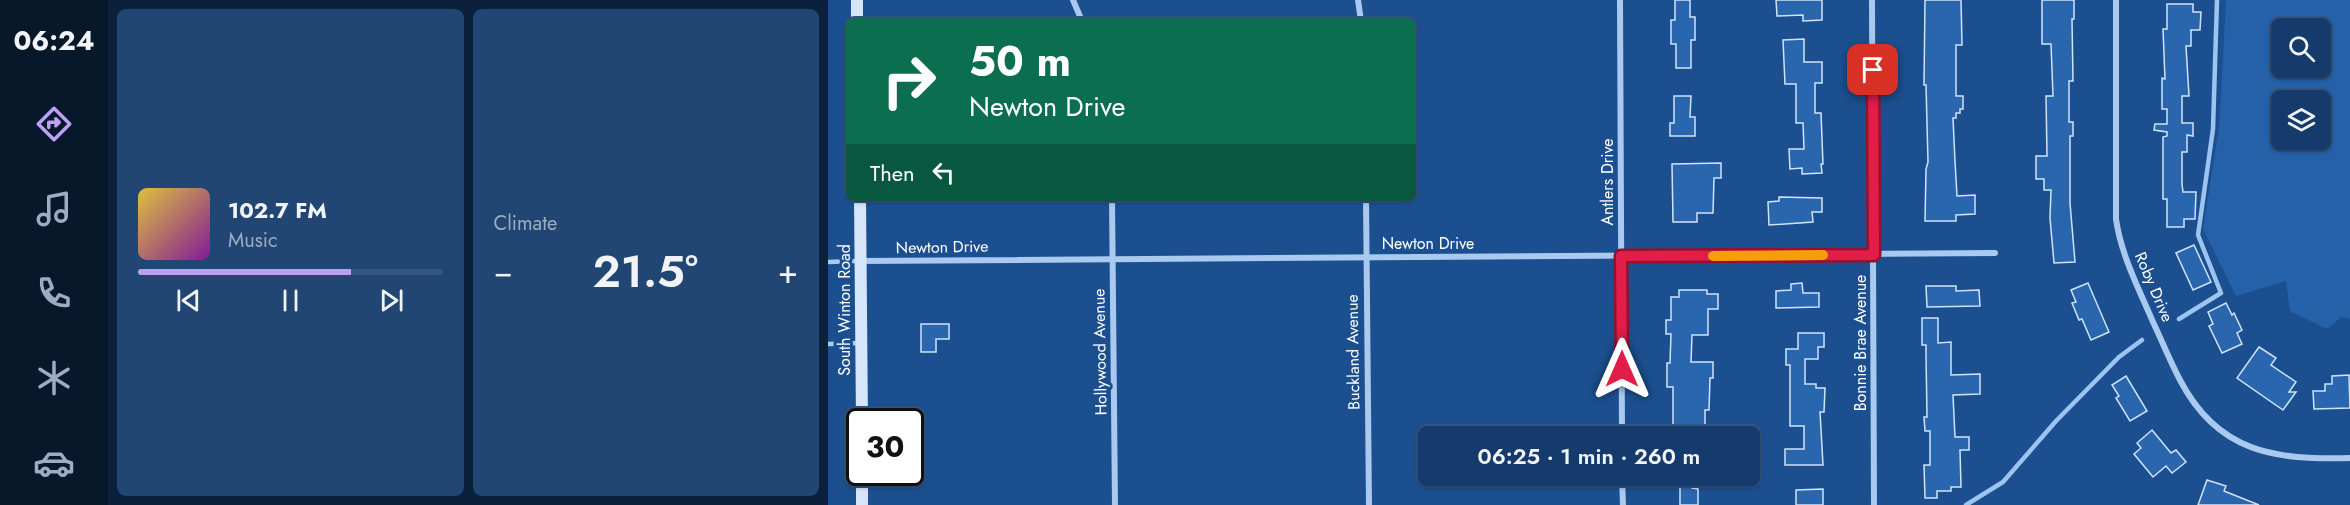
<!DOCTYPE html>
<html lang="en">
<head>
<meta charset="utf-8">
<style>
	body { margin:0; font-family:Jost,sans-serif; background:#214673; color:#f1f3f6; height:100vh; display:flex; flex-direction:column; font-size:22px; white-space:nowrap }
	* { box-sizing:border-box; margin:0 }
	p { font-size:20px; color:#9dadc1 }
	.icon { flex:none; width:33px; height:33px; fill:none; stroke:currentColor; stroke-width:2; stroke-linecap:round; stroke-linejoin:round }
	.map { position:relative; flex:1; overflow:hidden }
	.sheet { display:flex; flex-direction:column; gap:9px; padding:9px; background:#0b203b; width:720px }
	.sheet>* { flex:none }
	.top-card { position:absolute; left:18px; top:18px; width:570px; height:183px; border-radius:9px; box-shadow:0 2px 4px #0004,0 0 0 2px #33557e; background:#0b6e4f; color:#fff; overflow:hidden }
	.buttons { position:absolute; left:1443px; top:18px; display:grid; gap:12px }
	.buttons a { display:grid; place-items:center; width:60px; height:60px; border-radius:9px; background:#143b6b; box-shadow:0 2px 4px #0004,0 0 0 2px #33557e; font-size:30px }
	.speed { position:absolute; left:18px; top:408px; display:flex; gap:12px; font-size:30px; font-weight:700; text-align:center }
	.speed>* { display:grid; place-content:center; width:78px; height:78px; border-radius:50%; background:#143b6b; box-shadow:0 2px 4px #0004,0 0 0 2px #33557e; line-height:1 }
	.speed .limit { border:3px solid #111; border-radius:9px; background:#fff; color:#111 }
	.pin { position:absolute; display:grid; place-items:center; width:51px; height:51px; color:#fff; margin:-26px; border-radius:12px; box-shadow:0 3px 9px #0006 }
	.me { position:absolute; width:66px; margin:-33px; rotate:0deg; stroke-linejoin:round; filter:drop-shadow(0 0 4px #0008) }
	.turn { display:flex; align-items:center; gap:21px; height:126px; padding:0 24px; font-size:27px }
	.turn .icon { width:78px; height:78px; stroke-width:2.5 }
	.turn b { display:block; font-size:42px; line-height:51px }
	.then { display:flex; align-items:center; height:57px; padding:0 24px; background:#0003; gap:12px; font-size:22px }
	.big { font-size:45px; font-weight:600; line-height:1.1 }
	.sheet .widget { flex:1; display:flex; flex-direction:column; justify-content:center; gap:9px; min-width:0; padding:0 21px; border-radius:9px; background:#214673 }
	.song { display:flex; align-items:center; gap:18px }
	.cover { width:72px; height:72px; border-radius:9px; background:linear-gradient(135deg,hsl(50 70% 55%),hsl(290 70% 35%)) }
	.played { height:6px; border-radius:3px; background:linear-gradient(90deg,#bca0f2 70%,#33557e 70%) }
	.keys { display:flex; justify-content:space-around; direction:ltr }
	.heat { display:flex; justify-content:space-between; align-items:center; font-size:33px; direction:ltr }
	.sheet .tiles { flex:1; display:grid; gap:9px; grid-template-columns:repeat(2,1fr) }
	.trip { position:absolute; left:590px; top:426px; width:342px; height:60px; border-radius:9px; background:#143b6b; box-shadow:0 2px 4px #0004,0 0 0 2px #33557e; font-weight:600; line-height:60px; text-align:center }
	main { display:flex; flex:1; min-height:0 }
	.menu { display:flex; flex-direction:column; width:108px; justify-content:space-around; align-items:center; background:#08182b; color:#9dadc1 }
	.menu .icon { width:42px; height:42px }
	.menu .active { color:#bca0f2 }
	.menu b { font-size:27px; color:#f1f3f6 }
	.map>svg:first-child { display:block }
	.green { fill:#2461a8; fill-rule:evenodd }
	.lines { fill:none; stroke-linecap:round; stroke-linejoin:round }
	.stream { stroke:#9cc4f0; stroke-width:4.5 }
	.building { fill:#2a66ad; stroke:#cfe3fa; stroke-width:1.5 }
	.lane { stroke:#a9c9ee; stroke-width:4.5 }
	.street { stroke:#a9c9ee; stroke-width:6 }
	.secondary { stroke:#d6e6fa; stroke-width:12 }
	.route-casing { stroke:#92132f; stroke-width:15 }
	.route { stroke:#e11d48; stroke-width:10 }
	.slow { stroke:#f59e0b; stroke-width:10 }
	.labels { text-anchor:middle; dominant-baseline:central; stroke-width:6; stroke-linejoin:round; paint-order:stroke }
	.street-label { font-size:16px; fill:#fff; stroke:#1b4f8f }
</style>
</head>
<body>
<main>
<nav class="menu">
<b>06:24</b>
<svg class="icon active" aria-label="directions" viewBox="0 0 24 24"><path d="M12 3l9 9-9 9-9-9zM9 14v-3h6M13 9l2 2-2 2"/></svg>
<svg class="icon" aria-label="music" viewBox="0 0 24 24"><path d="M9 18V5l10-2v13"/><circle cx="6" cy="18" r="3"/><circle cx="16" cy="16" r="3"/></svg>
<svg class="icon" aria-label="phone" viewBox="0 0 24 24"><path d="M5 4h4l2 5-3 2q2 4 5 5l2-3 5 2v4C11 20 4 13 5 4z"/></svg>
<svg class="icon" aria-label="climate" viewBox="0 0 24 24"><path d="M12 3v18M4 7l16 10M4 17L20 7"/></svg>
<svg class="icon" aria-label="car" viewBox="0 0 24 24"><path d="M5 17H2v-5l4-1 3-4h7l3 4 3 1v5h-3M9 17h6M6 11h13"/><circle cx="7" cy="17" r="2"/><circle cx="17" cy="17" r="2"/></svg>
</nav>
<section class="sheet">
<div class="tiles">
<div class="widget">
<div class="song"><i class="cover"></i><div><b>102.7 FM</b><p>Music</p></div></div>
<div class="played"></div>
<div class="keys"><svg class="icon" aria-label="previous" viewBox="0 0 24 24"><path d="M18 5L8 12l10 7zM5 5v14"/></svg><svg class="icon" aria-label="pause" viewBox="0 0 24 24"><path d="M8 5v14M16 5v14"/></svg><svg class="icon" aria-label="next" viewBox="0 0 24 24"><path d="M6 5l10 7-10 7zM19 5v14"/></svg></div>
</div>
<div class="widget"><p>Climate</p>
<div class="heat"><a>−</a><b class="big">21.5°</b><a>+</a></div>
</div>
</div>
</section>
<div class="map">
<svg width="1522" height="505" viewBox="0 0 1522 505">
	<rect width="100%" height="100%" fill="#1b4f8f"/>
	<path class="green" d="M1398,0H1522V319L1513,317L1499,329L1462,311L1458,281L1408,296L1375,229L1391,128ZM1454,28H1492V68H1454ZM1454,100H1492V140H1454Z"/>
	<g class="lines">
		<g class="stream">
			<path d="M1351,319L1393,293L1370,235L1385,129L1389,0"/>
			<path d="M1138,505L1175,482L1228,421L1291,357L1314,340"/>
		</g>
	</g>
	<g class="building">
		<path d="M847,0H862V17H867V40H863V68H848V44H843V20H847Z"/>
		<path d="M948,0H994V20L975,21V15L949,16Z"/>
		<path d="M1097,0H1133L1134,45H1128V96H1135V109H1132V113H1128V118H1125L1127,161L1129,196L1147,195V214L1128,215V221H1097L1098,169L1100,162L1098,85H1096Z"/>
		<path d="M1214,0H1246V19H1244L1245,81H1241V122H1245V136H1242V203L1247,262L1226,263L1222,218L1223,190H1216V179H1208V156H1219L1218,96H1225L1223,44H1214Z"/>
		<path d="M1339,4H1365V12H1373L1372,30H1363V46H1358L1361,96H1354V123H1365V136L1359,135V152H1354V184L1355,192H1368L1367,219H1356V227H1339V199H1335V137L1339,136V132L1326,130L1327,124H1339V109H1334V78L1337,79L1335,29H1339Z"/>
		<path d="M976,39V62H994V83H987V113H993L995,164H993L994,173L974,174V168L962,169L961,149H976L975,123H968V84H957L955,40Z"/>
		<path d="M846,96H863L862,117H867V136H842V123H846Z"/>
		<path d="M893,163V178H886L885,213H869V222H845L844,164Z"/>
		<path d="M951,197L994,198V212H984L985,222L941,225L940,202L951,201Z"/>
		<path d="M1366,245L1383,282L1365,290L1348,253Z"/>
		<path d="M974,283L975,293H991V307L948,308V291L963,290V284Z"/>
		<path d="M1260,283L1281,332L1263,340L1254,319L1251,320L1244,303L1248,302L1243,290Z"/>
		<path d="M1098,286H1128V291L1151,290L1152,306L1099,307Z"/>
		<path d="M851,290H879V294H890V309H880V335H864L863,362H885V378H882L881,410H877V433H845V387H839V363H842L843,334H838V320H843V297H851Z"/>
		<path d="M1398,303L1404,315L1406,313L1414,330L1409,333L1414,344L1394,353L1381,326L1385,324L1380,312Z"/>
		<path d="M1094,318H1110V343L1123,342V375L1152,374V394L1125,395L1127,437H1141V450H1132L1133,487H1123V491H1109V498H1097L1096,465H1102V431H1097L1096,417H1099L1098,355V345H1094Z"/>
		<path d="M93,324H121V339H108V352H93Z"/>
		<path d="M970,333H996V347H990V359H977V384H988V388H997L996,412H992L995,465H957V449H976V426H962V365H958V349H970Z"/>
		<path d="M1431,347L1448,358L1443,365L1468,382L1461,392H1468L1455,410L1409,378Z"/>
		<path d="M1521,375L1522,408L1486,409L1485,391H1497V384H1504V376Z"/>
		<path d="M1298,376L1319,411L1302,421L1288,398L1291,396L1284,385Z"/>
		<path d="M1324,430L1343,453L1348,450L1358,462L1344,473L1338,466L1325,477L1306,454L1313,448L1309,443Z"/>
		<path d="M852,476H864V488L870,489V505H852Z"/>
		<path d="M1379,480L1398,486L1396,491L1431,505H1370Z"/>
		<path d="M995,489V505H968V490Z"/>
	</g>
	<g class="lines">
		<g class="lane">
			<path d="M0,262L30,261"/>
			<path d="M0,344L33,343"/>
		</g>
		<g class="street">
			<path d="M245,0L254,21"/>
			<path d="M530,0L533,21"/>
			<path d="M792,0L794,436"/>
			<path d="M1044,0L1046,505"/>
			<path d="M1288,0V219C1293,255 1311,289 1325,322C1334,341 1342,361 1352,380C1390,453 1447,460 1522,458"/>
			<path d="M284,198L287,505"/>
			<path d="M538,198L541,505"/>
			<path d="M32,261L1167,253"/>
			<path d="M794,476L795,505"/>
		</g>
		<g class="secondary">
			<path d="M29,0V21"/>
			<path d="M32,198L34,422"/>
			<path d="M34,472V505"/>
		</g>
	</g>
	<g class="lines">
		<defs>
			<path id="route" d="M794,369L793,256L1046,255L1045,70"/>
		</defs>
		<use href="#route" class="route-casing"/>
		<use href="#route" class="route"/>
		<path class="slow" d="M885,256L995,255"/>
	</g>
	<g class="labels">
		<g class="street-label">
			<text transform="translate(779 182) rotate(-90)">Antlers Drive</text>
			<text x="600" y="243">Newton Drive</text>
			<text transform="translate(114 247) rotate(-1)">Newton Drive</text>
			<text transform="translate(1326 287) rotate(67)">Roby Drive</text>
			<text transform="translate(16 310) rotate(-90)">South Winton Road</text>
			<text transform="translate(1032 343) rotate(-90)">Bonnie Brae Avenue</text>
			<text transform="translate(272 352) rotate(-91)">Hollywood Avenue</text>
			<text transform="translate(525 352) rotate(-91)">Buckland Avenue</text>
		</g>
	</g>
</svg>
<div class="buttons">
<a><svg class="icon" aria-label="search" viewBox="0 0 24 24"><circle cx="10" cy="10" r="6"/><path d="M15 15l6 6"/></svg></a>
<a><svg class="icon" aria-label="layers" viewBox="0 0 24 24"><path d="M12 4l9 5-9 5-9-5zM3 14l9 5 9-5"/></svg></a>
</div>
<div class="speed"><div class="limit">30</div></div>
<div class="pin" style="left:1045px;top:70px;background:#d93025"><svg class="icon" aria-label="arrive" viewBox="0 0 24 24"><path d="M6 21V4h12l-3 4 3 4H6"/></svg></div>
<svg class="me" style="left:794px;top:369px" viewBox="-20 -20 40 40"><path d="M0-17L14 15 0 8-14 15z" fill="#e11d48" stroke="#fff" stroke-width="4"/></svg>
<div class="trip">06:25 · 1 min · 260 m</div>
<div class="top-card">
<div class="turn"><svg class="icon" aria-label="right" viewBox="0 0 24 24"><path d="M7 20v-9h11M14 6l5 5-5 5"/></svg><div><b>50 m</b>Newton Drive</div></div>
<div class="then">Then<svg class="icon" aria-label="left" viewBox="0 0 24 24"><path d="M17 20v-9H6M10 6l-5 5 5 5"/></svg></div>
</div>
</div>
</main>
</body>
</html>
